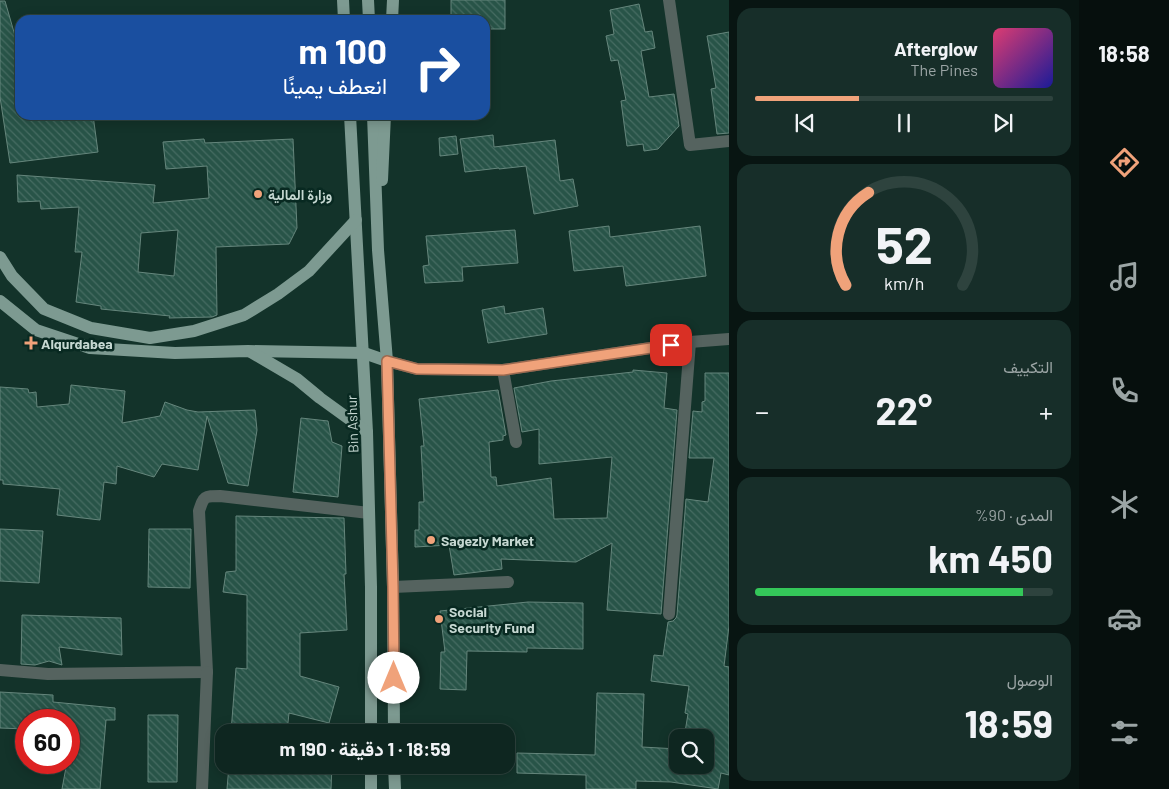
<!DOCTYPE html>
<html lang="ar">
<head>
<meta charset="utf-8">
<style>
	body { margin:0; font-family:Barlow,Vazirmatn,sans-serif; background:#172e29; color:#f1f3f6; direction:rtl; height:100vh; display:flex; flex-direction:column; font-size:19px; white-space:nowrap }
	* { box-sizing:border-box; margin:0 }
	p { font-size:16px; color:#9ba5a5 }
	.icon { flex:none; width:28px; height:28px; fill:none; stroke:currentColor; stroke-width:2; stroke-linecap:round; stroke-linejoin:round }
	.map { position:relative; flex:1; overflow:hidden; direction:ltr }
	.details { display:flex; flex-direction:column; gap:8px; padding:8px; background:#081512; width:350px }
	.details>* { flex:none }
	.guide { position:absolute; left:15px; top:15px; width:475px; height:105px; border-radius:15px; box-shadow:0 2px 12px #0003,0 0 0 1px #2e433e; direction:rtl; background:#1a4fa0; color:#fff; overflow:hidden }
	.buttons { position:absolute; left:669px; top:729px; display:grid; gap:10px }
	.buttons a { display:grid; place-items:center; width:45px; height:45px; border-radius:10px; background:#0e2620; box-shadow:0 2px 12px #0003,0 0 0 1px #2e433e; font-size:25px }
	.speed { position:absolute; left:15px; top:709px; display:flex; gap:10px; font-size:25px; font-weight:700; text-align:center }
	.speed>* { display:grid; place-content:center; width:65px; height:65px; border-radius:50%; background:#0e2620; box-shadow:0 2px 12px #0003,0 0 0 1px #2e433e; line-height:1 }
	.speed .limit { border:8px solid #d22; background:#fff; color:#111 }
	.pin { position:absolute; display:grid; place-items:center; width:42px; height:42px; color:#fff; margin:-21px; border-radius:10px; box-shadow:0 2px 8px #0006 }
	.me { position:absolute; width:55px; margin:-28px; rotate:0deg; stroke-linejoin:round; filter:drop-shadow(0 0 4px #0008) }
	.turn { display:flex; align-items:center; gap:18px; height:105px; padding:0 20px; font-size:22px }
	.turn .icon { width:65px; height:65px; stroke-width:2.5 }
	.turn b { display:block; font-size:35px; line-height:42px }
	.big { font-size:38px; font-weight:700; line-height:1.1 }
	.details .card { flex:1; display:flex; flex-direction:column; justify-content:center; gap:8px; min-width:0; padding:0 18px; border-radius:15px; background:#172e29 }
	.details .dial { align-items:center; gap:0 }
	.dial svg { height:130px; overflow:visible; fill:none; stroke:#2e433e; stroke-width:7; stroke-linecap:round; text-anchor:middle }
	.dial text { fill:#f1f3f6; stroke:none }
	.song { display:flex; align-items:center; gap:15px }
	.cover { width:60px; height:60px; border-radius:8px; background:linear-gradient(135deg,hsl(340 70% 55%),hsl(240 70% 35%)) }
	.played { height:5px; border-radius:2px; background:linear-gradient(90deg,#f0a27a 35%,#2e433e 35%) }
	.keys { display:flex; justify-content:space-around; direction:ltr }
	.heat { display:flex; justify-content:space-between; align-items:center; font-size:28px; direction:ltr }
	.charge { height:8px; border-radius:4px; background:linear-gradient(90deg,#34c759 90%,#2e433e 0) }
	.trip { position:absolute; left:215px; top:724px; width:300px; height:50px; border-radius:15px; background:#0e2620; box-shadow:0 2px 12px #0003,0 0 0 1px #2e433e; font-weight:700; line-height:50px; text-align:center; direction:rtl }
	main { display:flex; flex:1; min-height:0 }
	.tabs { display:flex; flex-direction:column; width:90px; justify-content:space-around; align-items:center; background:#060f0d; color:#9ba5a5 }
	.tabs .icon { width:35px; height:35px }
	.tabs .active { color:#f0a27a }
	.tabs b { font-size:22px; color:#f1f3f6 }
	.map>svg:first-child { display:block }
	.building { fill:url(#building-back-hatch); stroke:#65867c; fill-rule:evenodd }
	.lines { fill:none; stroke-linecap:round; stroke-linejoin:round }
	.minor { stroke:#55635f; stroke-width:12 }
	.primary { stroke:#7d9a91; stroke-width:12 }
	.route-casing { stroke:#9c694f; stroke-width:12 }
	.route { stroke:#f0a27a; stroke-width:9 }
	.poi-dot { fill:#f0a27a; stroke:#082921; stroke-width:2 }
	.labels { text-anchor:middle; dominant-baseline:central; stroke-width:5; stroke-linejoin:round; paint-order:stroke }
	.poi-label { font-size:14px; font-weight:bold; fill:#c6d8d2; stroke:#082921; text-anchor:start }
	.street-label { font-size:14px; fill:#c6d8d2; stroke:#082921 }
</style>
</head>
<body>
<main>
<nav class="tabs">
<b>18:58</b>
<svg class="icon active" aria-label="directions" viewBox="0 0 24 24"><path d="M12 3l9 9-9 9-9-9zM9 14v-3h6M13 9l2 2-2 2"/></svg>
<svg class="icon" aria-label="music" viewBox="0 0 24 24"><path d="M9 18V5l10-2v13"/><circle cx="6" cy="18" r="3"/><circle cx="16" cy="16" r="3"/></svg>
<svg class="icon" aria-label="phone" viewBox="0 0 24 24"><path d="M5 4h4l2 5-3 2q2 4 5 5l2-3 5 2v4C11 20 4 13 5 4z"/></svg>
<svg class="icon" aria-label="climate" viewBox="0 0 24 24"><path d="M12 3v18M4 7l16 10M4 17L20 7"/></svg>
<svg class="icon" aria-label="car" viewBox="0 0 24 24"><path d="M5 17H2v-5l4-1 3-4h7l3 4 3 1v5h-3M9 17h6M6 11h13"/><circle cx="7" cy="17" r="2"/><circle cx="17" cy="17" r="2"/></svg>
<svg class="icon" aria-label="filters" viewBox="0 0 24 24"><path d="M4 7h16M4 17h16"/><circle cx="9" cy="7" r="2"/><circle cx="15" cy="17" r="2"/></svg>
</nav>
<section class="details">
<div class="card">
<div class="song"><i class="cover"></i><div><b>Afterglow</b><p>The Pines</p></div></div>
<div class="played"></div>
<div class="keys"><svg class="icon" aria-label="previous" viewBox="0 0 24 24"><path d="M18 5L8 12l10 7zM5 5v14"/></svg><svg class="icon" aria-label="pause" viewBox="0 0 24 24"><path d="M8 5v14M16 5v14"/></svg><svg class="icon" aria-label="next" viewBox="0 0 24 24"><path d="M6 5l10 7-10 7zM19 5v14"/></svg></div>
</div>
<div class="card dial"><svg viewBox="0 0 100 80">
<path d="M14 69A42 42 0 1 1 86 69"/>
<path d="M14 69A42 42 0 0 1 28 12" stroke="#f0a27a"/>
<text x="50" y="56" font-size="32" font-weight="700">52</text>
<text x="50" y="72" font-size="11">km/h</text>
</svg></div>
<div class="card"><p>التكييف</p>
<div class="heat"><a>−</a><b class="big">22°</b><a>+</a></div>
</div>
<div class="card"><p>المدى · 90%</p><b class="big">450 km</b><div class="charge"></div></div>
<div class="card"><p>الوصول</p><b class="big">18:59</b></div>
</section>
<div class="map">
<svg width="729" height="789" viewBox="0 0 729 789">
	<defs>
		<pattern id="building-back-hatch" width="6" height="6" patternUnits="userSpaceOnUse" patternTransform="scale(1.25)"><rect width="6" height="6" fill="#285448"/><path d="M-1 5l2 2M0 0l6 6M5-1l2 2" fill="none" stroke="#466c62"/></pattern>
	</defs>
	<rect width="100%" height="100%" fill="#13332a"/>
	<g class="building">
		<path d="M451,0H505V29H485V20H451Z"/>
		<path d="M0,1H5L20,53V115H93L98,152L10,163L0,97Z"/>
		<path d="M639,4L645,32L652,31L655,48L641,51L649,97L674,94L679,126L658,149L644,151L643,144L627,146L621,101L626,100L618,60L611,61L606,36L614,34L610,10Z"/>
		<path d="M729,32V133L717,134L711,89L716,88L707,36Z"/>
		<path d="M493,135L494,147L555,140L560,181L573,179L578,206L534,214L526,166L499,169V168L465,172L460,139Z"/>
		<path d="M456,136L458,154L440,156L439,138Z"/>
		<path d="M204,139L205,143L293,139L297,228L289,244L216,247L217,315L212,317L169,318L170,316L101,309V306L76,302L82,252H75L79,207L41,209L40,201L18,202L17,175L155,185L153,203L209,198L207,166L166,169L163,142ZM178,230L174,276L138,272L141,233Z"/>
		<path d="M609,226L610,237L700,226L706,276L626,286L623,266L574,271L569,231Z"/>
		<path d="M515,230L518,263L462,267L463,281L425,283L423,266L429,265L426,236Z"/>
		<path d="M504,306L505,314L543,308L547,334L488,343L482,310Z"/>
		<path d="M633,370L667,373L664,408L677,410L661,614L607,610L612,543L576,562L501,559L502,569L454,575L449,545L415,547V530H419V502H424L421,446H424L419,399L498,390L506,435L503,436V440L489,442L491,477H496L497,486L551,478L554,519L607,518L612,457L539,464V429L522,432L514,388L551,381L633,372Z"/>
		<path d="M705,373H729V626L724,666L729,667V775L721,773L718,789L671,782L636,781V789H586V775L517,773V753L595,755L597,693L644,694L642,747L678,749V765H705V738H684L688,714L685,713L689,686L651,681L654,655L663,656L668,622L673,621L676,618L677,615L686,499L708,502L714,458H689L693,411L702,412V402L705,401Z"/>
		<path d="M71,385L125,391L122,423L160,416L165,402L187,410L198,412L255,410L257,430L248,486L228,483L207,416L198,470L162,464L154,477L117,466L116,484L104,482L100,520L57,515L60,489L3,484V480H0V387L28,389L29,393L36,392L37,407L69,404Z"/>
		<path d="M301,418L328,421L332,442L342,446L338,497L293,492Z"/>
		<path d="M236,516L344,518L346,574H344L347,630L300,633V676L339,687L329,723L289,713L287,732H231L236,668L247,669V595L223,592L226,572L236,571Z"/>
		<path d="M0,529L43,531L39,583L0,581Z"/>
		<path d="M149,529H191L190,588L148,587Z"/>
		<path d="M528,602L583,603V649L527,648V652L467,651L466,690L440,689L441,652H445L440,611Z"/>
		<path d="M22,615L121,618L122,655L59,647L62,665L49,661L35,665L21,664Z"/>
		<path d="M0,692L53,695V702L115,708V720H106L100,789H62L67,762H69V741L71,720H26V729L0,728Z"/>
		<path d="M148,715H178L177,782H148Z"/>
		<path d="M229,765H332L331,789H227Z"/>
	</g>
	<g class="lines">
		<g class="minor">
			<path d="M669,0L690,145L729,141"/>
			<path d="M387,361L417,369L503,370L690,342L729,339"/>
			<path d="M503,370L516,442"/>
			<path d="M393,587L508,582"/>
			<path d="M669,614L690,342"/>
			<path d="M0,670L48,674L207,672L199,511C204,496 204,496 220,496L369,513"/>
			<path d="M202,789L207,672"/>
		</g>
		<g class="primary">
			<path d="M343,0L344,20"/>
			<path d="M368,0L369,20"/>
			<path d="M392,20L393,0"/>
			<path d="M350,115L367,432L371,587V732"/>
			<path d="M373,115L378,250L387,361L393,587L394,732"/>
			<path d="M382,180L385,115"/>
			<path d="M0,257L12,276L44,309L91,328L150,338L194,331L244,315L278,294L309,271L356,220"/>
			<path d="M0,301L36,330L90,348L175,353L248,351L364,353L387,361"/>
			<path d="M251,352L297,379L320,398L367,432"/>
			<path d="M394,765L395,789"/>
			<path d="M371,789V765"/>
		</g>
	</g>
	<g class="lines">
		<defs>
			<path id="route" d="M394,678L393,587L387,361L417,369L503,370L671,345"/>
		</defs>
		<use href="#route" class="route-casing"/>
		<use href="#route" class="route"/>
	</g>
	<g class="poi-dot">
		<circle cx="258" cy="194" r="5"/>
		<path d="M28.5 335.5h5v5h5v5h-5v5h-5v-5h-5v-5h5z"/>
		<circle cx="431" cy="540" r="5"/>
		<circle cx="439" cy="619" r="5"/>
	</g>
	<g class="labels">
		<g class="poi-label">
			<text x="268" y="194">وزارة المالية</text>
			<text x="41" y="343">Alqurdabea</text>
			<text x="441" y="540">Sagezly Market</text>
			<text x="449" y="611">Social<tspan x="449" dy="16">Security Fund</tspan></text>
		</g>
		<g class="street-label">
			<text transform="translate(352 424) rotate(-92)">Bin Ashur</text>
		</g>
	</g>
</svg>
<div class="buttons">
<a><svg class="icon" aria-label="search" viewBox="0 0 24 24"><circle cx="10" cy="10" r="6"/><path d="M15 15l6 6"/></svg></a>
</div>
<div class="speed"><div class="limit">60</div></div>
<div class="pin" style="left:671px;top:345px;background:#d93025"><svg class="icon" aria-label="arrive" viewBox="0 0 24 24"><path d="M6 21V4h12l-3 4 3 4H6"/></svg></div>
<svg class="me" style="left:394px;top:678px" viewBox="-20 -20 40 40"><circle r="19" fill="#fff"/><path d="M0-13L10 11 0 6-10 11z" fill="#f0a27a"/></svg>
<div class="trip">18:59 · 1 دقيقة · 190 m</div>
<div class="guide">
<div class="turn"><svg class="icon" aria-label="right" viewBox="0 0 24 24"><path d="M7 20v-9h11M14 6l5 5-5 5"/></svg><div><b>100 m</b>انعطف يمينًا</div></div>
</div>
</div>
</main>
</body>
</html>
